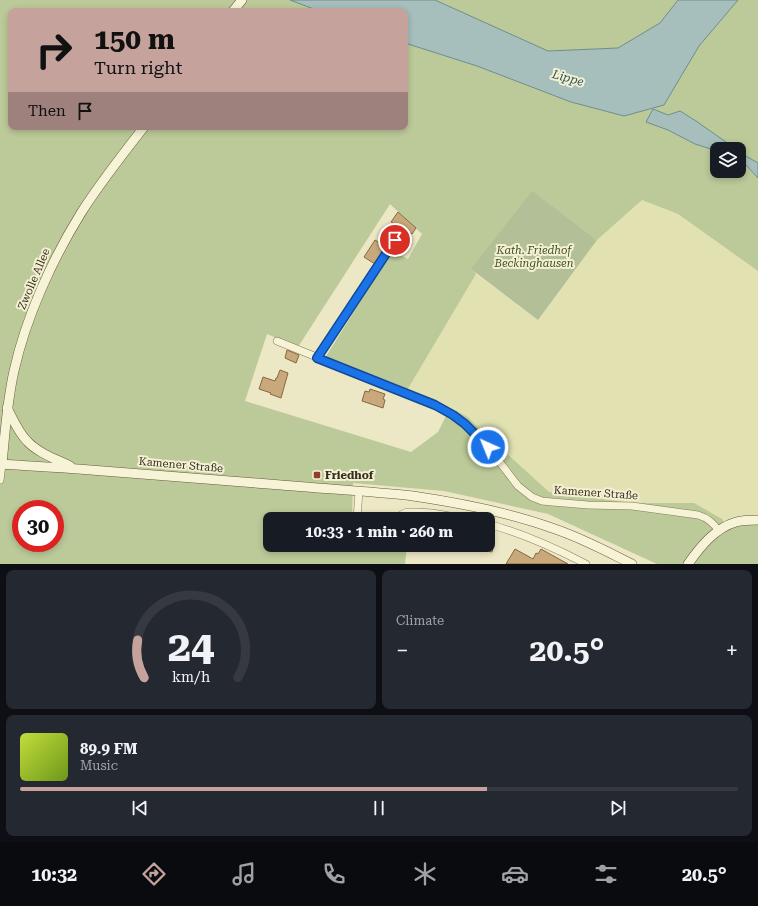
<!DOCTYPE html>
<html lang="en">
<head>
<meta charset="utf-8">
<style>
	body { margin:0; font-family:"Roboto Serif",serif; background:#242831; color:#f1f3f6; height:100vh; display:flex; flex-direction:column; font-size:15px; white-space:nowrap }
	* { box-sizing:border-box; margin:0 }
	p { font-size:13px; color:#9ea1a6 }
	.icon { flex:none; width:22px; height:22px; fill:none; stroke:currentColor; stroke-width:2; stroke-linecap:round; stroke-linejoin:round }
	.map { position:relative; height:564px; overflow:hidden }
	.sheet { display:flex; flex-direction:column; gap:6px; padding:6px; background:#0d0f14; flex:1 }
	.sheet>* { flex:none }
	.banner { position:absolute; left:8px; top:8px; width:400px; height:122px; border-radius:8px; box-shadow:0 2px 6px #0003; background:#c6a29c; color:#111; overflow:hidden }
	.buttons { position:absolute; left:710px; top:142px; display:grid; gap:8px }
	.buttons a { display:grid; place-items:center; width:36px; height:36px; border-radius:8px; background:#171b24; box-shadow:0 2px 6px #0003; font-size:20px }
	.speed { position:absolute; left:12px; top:500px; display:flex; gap:8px; font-size:20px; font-weight:700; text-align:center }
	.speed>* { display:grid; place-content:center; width:52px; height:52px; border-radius:50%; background:#171b24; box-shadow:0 2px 6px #0003; line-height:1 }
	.speed .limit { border:6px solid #d22; background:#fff; color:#111 }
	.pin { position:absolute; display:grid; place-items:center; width:34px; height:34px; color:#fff; margin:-17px; border:2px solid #fff; border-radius:50%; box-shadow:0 1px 4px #0007 }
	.me { position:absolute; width:44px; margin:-22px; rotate:316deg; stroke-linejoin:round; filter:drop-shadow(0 0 3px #0008) }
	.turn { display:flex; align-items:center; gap:14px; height:84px; padding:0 20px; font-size:18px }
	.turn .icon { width:52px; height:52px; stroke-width:2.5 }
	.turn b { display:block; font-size:28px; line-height:34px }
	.then { display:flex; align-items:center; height:38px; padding:0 20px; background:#0003; gap:8px; font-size:15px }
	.big { font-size:30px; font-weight:700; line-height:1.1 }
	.sheet .tile { flex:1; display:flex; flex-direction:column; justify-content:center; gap:6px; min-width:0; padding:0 14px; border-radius:8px; background:#242831 }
	.sheet .dial { align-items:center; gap:0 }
	.dial svg { height:104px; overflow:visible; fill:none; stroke:#363941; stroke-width:7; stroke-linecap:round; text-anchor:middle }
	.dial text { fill:#f1f3f6; stroke:none }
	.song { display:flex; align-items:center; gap:12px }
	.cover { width:48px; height:48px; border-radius:6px; background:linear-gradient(135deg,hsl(70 70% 55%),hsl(80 70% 35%)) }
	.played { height:4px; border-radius:2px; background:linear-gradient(90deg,#c6a29c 65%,#363941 65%) }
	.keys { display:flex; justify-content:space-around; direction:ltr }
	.heat { display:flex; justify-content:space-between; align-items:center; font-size:22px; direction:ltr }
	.sheet .tiles { flex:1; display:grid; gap:6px; grid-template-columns:1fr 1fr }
	.tile:last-child { grid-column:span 2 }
	.trip { position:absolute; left:263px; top:512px; width:232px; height:40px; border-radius:8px; background:#171b24; box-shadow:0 2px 6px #0003; font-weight:700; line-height:40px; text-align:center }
	.tabs { display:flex; height:64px; justify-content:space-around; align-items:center; background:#090b0e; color:#9ea1a6 }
	.tabs .icon { width:28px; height:28px }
	.tabs .active { color:#c6a29c }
	.tabs b { font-size:18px; color:#f1f3f6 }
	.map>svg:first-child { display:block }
	.farmland { fill:#e1e1b2 }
	.green { fill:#bbca98; fill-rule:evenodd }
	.cemetery { fill:#b3bf97 }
	.water { fill:#a6bfbc; stroke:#6d8d8b }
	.building { fill:#c9a97b; stroke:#846842 }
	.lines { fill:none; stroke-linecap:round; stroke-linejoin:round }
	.lane-casing { stroke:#86795b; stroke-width:5 }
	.street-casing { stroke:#86795b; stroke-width:8 }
	.secondary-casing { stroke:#685a3e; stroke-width:10 }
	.lane { stroke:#f7f3d7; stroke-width:3.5 }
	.street { stroke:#f7f3d7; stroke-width:7 }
	.secondary { stroke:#f7f3d7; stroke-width:9 }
	.route-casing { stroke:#114b97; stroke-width:10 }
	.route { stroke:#1a73e8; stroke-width:7 }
	.poi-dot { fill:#923e2e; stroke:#f4f0d3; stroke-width:1.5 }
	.labels { text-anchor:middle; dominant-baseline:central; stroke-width:4; stroke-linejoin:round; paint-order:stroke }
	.park-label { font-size:11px; font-style:italic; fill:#3f5226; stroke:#f4f0d3 }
	.street-label { font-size:11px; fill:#362e1f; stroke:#f4f0d3 }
	.poi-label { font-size:11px; font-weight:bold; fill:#362e1f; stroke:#f4f0d3; text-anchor:start }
	.water-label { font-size:12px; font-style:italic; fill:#2e5156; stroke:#f4f0d3 }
</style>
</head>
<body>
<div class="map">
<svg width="758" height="564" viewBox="0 0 758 564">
	<rect width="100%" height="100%" fill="#ece7c4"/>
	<path class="farmland" d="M642,200L678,214L758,271V519L726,526L693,503H632L549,492L481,430L468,417L450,408L406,392L476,274L538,320L597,240Z"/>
	<g class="green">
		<path d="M0,0H290L319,11H11V127H405V43L477,66L571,102L624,116L664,105L699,46L738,0H758V163L739,152V149H736L696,121L680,111L646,122L668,130L695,144L717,151V171H739V161L746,165L758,178V271L678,214L642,200L597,240L532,192L472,269L476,274L406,392L325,358L392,251L408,259L422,234L390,204L298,347L267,334L245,401L411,452L438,432L450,408L468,417L481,430L549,492L632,503H694L722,519L726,526L758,519V564H657L548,514L444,491L353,483L352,519H270V545H363L384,550L390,545H407L405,564H0ZM21,509H55V543H21Z"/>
		<path d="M435,0H678L660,23L618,48L548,51Z"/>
	</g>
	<path class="cemetery" d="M532,191L597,240L538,320L471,269Z"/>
	<g class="water">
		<path d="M290,0H435L548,51L618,48L660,23L678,0H738L699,46L664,105L624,116L571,102L477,66L405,43V11H319Z"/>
		<path d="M653,109L668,115L680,111L696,121L736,149H717V151L695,144L668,130L646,122Z"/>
		<path d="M739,152L758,163V178L746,165L739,161Z"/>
	</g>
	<g class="building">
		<path d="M398,212L416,228L412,234L391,222Z"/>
		<path d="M375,240L386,247L375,264L364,257Z"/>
		<path d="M287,350L299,355L296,363L285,358Z"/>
		<path d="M280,370L288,373L281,398L270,394L271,393L259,389L263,377L275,381L276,378H277Z"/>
		<path d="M370,389L385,394L383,399L385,400L383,408L362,401L365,391L369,392Z"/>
		<path d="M473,545H494L492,552L473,548Z"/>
		<path d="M515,549L533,559L536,553L538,554L541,549L568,564H506Z"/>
	</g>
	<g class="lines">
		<defs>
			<path id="lane" d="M318,358L395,240"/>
			<g id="street">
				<path d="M277,341L435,405L453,415L465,424L488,447L518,486L532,497L542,501L552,502L588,505L632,506L698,515C708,518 713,523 719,531"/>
				<path d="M0,480L2,464"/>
				<path d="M357,519L359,491"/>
				<path d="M396,519L401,515L407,512H417L432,513L467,519"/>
				<path d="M488,524C522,533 555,548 586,564"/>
			</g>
			<g id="secondary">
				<path d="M233,11L242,0"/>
				<path d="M7,408C13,419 18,432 27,441C38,453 56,459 70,466"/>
				<path d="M0,464C26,466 52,467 78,469C145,474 213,479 281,485C325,489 370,491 413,496C460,503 508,512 552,528C580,537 606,551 632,564"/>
				<path d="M2,464C5,433 7,402 14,371C26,317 52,260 81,213C100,183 122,155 144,127"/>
				<path d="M688,564C700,547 715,528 736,522C743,520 751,520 758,520"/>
			</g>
		</defs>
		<use href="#lane" class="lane-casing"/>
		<use href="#street" class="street-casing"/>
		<use href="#secondary" class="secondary-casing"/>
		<use href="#lane" class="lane"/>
		<use href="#street" class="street"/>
		<use href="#secondary" class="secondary"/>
	</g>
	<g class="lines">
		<defs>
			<path id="route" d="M395,240L317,358L435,405L453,415L465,424L488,447"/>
		</defs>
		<use href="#route" class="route-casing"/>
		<use href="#route" class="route"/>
	</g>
	<rect class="poi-dot" x="313" y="471" width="8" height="8" rx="2"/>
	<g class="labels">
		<g class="park-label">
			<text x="534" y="250">Kath. Friedhof<tspan x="534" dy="13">Beckinghausen</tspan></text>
		</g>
		<g class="street-label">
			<text transform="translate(34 279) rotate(-67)">Zwolle Allee</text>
			<text transform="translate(181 465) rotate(5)">Kamener Straße</text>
			<text transform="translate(596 493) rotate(4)">Kamener Straße</text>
		</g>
		<g class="poi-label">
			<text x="325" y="475">Friedhof</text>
		</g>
		<g class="water-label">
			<text transform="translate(568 78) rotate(15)">Lippe</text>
		</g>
	</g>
</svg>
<div class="buttons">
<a><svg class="icon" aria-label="layers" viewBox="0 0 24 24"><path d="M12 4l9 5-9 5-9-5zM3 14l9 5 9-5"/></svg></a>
</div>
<div class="speed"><div class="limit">30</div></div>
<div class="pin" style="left:395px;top:240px;background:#d93025"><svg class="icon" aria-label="arrive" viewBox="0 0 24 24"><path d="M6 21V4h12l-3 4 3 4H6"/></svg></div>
<svg class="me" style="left:488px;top:447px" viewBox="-20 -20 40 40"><circle r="17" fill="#1a73e8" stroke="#fff" stroke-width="3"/><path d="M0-11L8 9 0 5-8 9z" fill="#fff"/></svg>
<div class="trip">10:33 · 1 min · 260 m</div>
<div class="banner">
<div class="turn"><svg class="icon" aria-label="right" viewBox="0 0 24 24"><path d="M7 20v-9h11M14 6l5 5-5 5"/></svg><div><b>150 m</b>Turn right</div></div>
<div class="then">Then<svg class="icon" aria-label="arrive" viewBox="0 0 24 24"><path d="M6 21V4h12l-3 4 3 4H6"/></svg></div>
</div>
</div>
<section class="sheet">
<div class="tiles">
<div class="tile dial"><svg viewBox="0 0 100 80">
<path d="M14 69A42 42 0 1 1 86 69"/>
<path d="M14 69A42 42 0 0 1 9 40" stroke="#c6a29c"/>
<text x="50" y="56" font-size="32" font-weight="700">24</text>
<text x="50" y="72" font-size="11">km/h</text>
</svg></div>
<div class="tile"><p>Climate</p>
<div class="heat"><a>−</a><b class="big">20.5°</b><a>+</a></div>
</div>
<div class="tile">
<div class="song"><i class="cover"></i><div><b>89.9 FM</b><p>Music</p></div></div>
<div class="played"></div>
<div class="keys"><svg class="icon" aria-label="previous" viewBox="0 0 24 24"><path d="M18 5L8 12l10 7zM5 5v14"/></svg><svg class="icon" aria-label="pause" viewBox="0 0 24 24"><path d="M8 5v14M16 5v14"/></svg><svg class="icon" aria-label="next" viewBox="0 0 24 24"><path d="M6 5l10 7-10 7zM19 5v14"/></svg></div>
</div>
</div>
</section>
<nav class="tabs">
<b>10:32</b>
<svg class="icon active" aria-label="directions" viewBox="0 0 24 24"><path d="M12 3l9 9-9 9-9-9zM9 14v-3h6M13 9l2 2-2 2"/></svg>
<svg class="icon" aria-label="music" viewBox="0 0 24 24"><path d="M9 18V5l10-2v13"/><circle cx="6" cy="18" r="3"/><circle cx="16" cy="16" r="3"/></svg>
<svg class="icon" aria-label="phone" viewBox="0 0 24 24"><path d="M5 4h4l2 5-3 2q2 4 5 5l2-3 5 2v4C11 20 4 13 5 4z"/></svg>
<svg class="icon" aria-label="climate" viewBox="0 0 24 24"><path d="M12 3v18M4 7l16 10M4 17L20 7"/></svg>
<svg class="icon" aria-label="car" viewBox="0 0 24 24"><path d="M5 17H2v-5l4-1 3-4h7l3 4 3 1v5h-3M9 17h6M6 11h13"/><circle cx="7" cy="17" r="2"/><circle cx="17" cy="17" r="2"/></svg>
<svg class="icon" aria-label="filters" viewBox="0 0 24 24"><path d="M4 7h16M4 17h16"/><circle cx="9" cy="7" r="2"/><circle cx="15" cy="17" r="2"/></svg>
<b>20.5°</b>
</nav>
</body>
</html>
